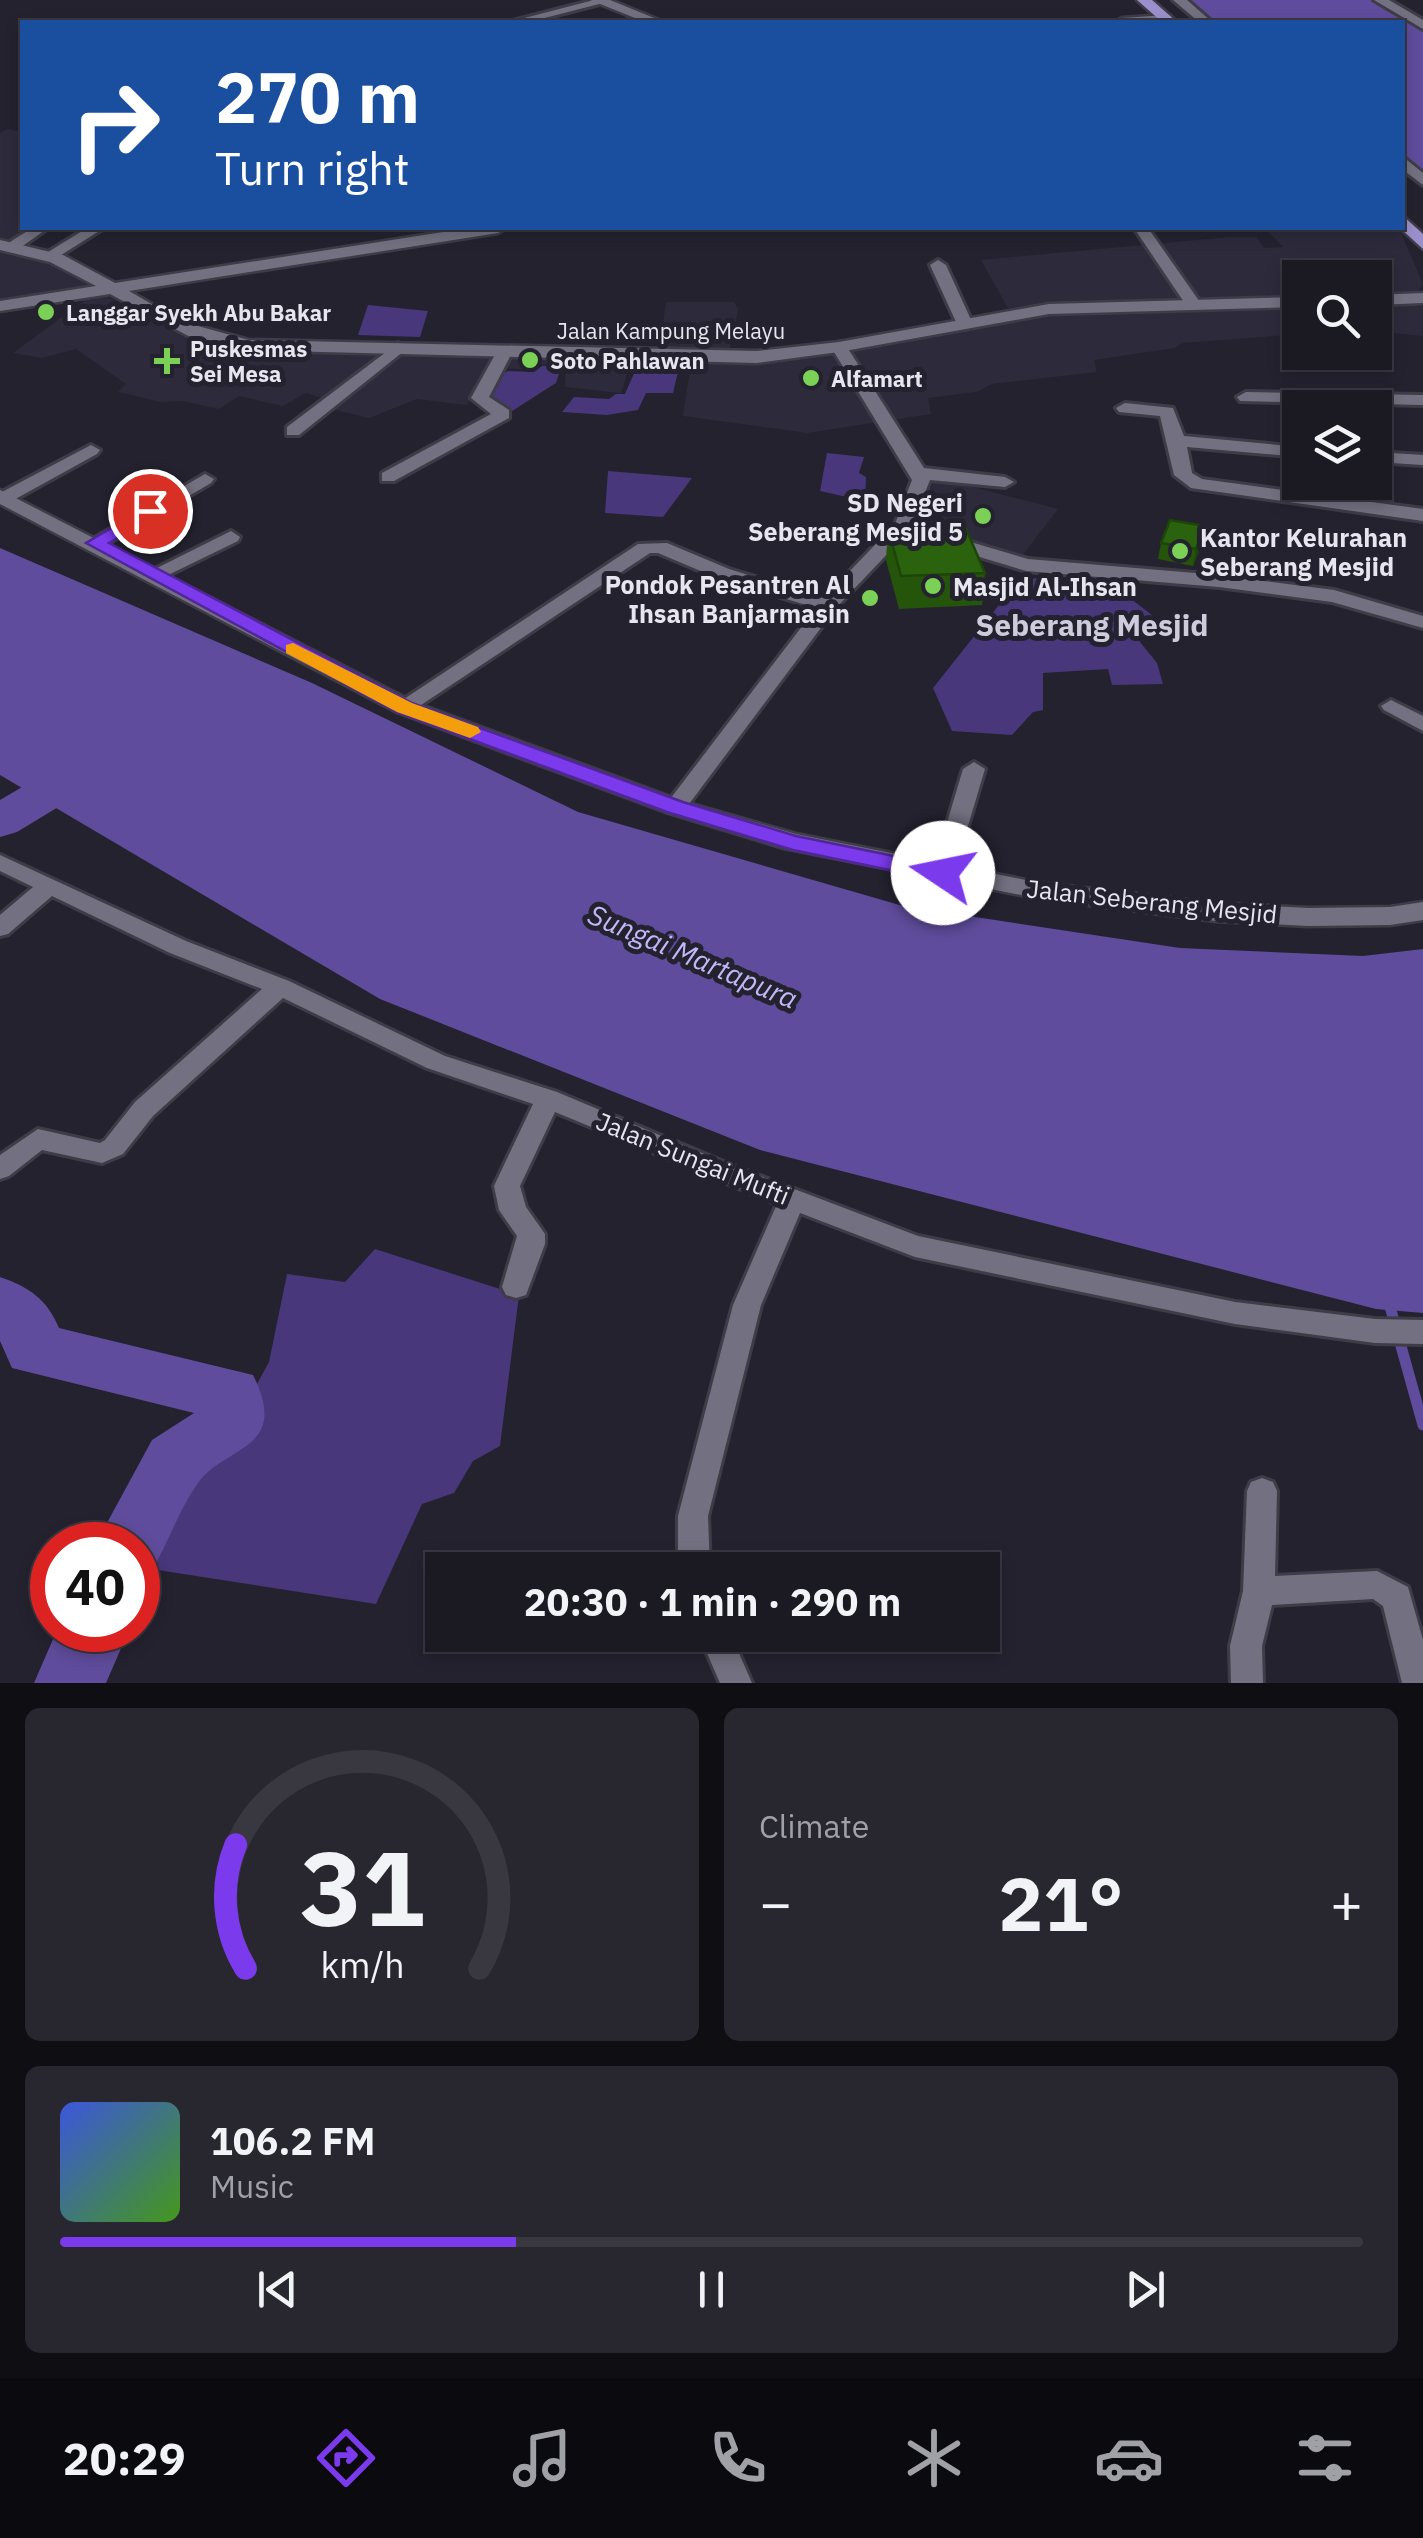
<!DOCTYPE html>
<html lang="en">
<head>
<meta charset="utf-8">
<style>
	body { margin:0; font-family:"IBM Plex Sans",sans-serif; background:#282730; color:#f1f3f6; height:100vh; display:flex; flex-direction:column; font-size:38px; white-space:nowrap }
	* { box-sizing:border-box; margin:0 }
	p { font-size:32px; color:#a0a1a6 }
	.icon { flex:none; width:55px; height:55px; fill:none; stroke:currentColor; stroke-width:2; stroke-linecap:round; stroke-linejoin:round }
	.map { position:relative; height:1683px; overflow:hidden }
	.drawer { display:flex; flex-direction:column; gap:25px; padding:25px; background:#0f0e13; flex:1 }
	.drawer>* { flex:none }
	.hud { position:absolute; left:20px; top:20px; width:1385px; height:210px; border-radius:0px; box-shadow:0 5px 15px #0003,0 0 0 2px #393841; background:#1a4fa0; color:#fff; overflow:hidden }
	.tools { position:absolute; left:1282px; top:260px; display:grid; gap:20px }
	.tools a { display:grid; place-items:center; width:110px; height:110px; border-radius:0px; background:#1b1a23; box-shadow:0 5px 15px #0003,0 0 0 2px #393841; font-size:50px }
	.speed { position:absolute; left:30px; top:1522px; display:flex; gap:20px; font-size:50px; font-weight:700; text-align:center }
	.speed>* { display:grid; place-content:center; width:130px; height:130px; border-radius:50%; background:#1b1a23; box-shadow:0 5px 15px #0003,0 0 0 2px #393841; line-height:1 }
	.speed .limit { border:15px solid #d22; background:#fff; color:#111 }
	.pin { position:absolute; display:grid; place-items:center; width:85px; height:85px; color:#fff; margin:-42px; border:5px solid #fff; border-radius:50%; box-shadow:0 2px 10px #0007 }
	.me { position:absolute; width:110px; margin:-55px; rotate:281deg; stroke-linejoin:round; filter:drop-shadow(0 0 8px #0008) }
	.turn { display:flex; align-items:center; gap:35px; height:210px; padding:0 30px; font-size:45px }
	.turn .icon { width:130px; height:130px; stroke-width:2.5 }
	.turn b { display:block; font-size:70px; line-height:85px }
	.big { font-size:75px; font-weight:800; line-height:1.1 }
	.drawer .widget { flex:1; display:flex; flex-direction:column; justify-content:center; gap:15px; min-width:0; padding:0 35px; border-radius:15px; background:#282730 }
	.drawer .dial { align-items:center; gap:0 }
	.dial svg { height:260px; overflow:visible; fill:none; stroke:#393841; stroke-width:7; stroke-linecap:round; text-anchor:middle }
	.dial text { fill:#f1f3f6; stroke:none }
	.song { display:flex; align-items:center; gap:30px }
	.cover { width:120px; height:120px; border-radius:15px; background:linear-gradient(135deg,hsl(230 70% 55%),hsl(100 70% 35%)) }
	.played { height:10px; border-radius:5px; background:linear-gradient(90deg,#7c3aed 35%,#393841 35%) }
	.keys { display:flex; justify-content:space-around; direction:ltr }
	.heat { display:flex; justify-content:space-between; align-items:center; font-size:55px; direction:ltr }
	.drawer .tiles { flex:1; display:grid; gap:25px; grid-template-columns:1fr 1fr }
	.widget:last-child { grid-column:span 2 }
	.trip { position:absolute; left:425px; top:1552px; width:575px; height:100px; border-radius:0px; background:#1b1a23; box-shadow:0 5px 15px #0003,0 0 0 2px #393841; font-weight:800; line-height:100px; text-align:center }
	.dock { display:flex; height:160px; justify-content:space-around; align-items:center; background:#0b0a0e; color:#a0a1a6 }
	.dock .icon { width:70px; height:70px }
	.dock .on { color:#7c3aed }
	.dock b { font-size:45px; color:#f1f3f6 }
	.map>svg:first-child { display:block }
	.built { fill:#2d2a3c }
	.green { fill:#48377b }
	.water { fill:#5f4c9c }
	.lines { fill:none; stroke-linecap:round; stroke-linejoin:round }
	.stream { stroke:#5f4c9c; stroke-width:11 }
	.river { fill:#5f4c9c; fill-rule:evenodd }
	.street-casing { stroke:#3e3c47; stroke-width:6 }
	.secondary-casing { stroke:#3e3c47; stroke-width:5 }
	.primary-casing { stroke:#3e3c47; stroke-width:5 }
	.street { fill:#737181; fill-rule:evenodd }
	.secondary { fill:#737181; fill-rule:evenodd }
	.primary { fill:#9b90cb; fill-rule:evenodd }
	.wall { fill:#25540b }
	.shaded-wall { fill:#1e4509 }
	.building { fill:#2b620d; stroke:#1e4509; stroke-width:2.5 }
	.route { fill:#7c3aed; stroke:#51269a; stroke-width:2.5 }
	.slow { fill:#f59e0b }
	.poi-dot { fill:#7bd156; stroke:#24222f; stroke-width:4 }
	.labels { text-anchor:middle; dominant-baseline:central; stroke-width:10; stroke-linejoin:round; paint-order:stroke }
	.far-poi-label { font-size:22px; font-weight:bold; fill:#e7e6ef; stroke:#24222f; text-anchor:start }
	.far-street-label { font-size:22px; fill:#e7e6ef; stroke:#24222f }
	.poi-label { font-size:25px; font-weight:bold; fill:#e7e6ef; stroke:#24222f; text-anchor:end }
	.street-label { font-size:25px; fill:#e7e6ef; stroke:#24222f }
	.water-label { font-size:28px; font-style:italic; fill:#c2b7f9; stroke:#24222f }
	.quarter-label { font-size:30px; font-weight:bold; fill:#cdcbdc; stroke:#24222f }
</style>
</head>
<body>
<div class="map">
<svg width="1423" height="1683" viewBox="0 0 1423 1683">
	<rect width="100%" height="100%" fill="#24222f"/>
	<g class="built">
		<path d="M8,129L22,132V142L17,145L22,147V228H28L11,240L0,237V133Z"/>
		<path d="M1265,228H1399L1423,284L1417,293L1375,296V278H1300V297L1133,300L1008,308L981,260L1229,237H1257L1264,248L1283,247Z"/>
		<path d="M0,248L86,276L102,287L0,305Z"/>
		<path d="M102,294L198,343L260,352L704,361L1056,315L1300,306V334L1182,343L1175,348L1094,360L1097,372L992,384L976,392L928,398L931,414L807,433L683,416L690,370L629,369L621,393L565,387L566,363L534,365L529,370L499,368L466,405L417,399L369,418L324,407L329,400L306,393L283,406L239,396L219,409L183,401L161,402L118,392L126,384L76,349L42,358L13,353L92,295Z"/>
		<path d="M666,302H734L738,309L729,352L659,350Z"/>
		<path d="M1401,303L1423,306V336L1375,331V304Z"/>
		<path d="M938,478L1058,509L1018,561L911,524L923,496Z"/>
	</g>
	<g class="green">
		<path d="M368,305L428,311L420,337L358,335Z"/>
		<path d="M562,365L556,383L509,413L486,398L488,382L508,371L534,372L542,366Z"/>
		<path d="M635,371L678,372L673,393H646L638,410L607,415L562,412L574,397L609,399L616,394H625Z"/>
		<path d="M827,453L864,457L859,473L866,477L865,501L820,491Z"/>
		<path d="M608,471L692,478L663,517L605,513Z"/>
		<path d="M1043,577L1130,598L1171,630L1136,637L1157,663L1163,684L1112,685L1108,669L1043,673V710L1033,712L1012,735L952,731L933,688L1018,581Z"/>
		<path d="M375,1249L519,1295L500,1446L473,1461L454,1493L422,1504L376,1604L151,1569L196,1447L234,1426L269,1362L287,1274L345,1282Z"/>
	</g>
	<g class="water">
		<path d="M1185,0H1375L1423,30V176L1403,157L1402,22H1214Z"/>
		<path d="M0,548L312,683L578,812L903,906L1180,948L1363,956L1423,949V1313L1376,1309L760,1150L380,999L0,775Z"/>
	</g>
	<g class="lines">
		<path class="stream" d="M1389,1303L1423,1425"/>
		<g class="river">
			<path d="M94,750L111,755L118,765L111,775L17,832L0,837V800L77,755Z"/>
			<path d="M0,1277C29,1287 47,1299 59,1328L253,1375C291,1451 225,1445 198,1483C180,1508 169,1540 154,1567L138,1573V1545H95L152,1440L194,1413L12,1368L0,1341Z"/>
			<path d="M57,1630H129L106,1683H34Z"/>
		</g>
		<defs>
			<g id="street">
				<path d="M594,0L607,2L529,22H509Z"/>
				<path d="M1173,0H1187L1212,22H1199Z"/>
				<path d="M1374,0H1389L1423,20V29Z"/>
				<path d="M644,14L650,18L648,21L622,22Z"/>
				<path d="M1402,156L1423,173V185L1402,169Z"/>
				<path d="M32,228H48L17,250H7V244Z"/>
				<path d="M87,228H104L53,260L40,257Z"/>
				<path d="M1134,228H1148L1202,305L1200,308H1188Z"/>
				<path d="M938,260L946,265L972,322L970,325L956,322L930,265Z"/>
				<path d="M839,342L847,347L924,468L1005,477L1014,482L1005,487L930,480L910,530L835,609L683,812H667L664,807L816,608L715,577L658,553H650L412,711H398L395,707L398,703L638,544L667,543L729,569L824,598L895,524L912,480L831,347Z"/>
				<path d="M398,343L406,348L404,351L299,435H287V427Z"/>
				<path d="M505,346L513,351L489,397L509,410V418L394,481H382V473L491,414L471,398L497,351Z"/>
				<path d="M1246,392L1423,395V405L1240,401L1237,397Z"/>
				<path d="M1125,403L1173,408L1184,436L1300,447V457L1187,447L1192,473L1202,479L1423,509V521L1191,488L1174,475L1160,416L1119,412L1116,408Z"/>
				<path d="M91,445L100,450L97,454L10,502H0V493Z"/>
				<path d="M1375,452L1423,455V465L1375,462Z"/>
				<path d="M205,474L214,479L211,483L102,547L95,549L86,543Z"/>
				<path d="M231,531L240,537L238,541L162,578L155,580L145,574Z"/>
				<path d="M950,536L1028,559L1219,575L1334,590L1423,616V628L1332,602L1219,587L1026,571L943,546L941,542Z"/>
				<path d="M1391,700L1423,716V731L1384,710L1381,706Z"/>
				<path d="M974,762L985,769L954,873L951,878H935L932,873L963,769Z"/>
				<path d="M0,855L186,941L289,981L445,1056L557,1092L726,1163L918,1236L1235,1302L1375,1319L1423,1320V1344L1375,1343L1235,1324L915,1257L800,1213L761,1305L708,1516L710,1570H678V1516L733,1305L777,1204L555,1112L520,1186L526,1207L545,1234V1244L526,1295L516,1298L506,1295L502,1287L517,1236L499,1210L494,1186L533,1104L427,1068L283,998L153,1116L123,1154L102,1163L42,1150L9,1176L0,1179V1155L38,1129L100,1143L105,1140L135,1102L262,989L170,953L52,896L8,934L0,936V915L33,887L0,871Z"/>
				<path d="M1262,1478L1273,1482L1277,1491L1275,1576L1377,1571L1408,1587L1423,1640V1683H1402L1383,1606L1373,1599L1272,1605L1262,1646L1263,1683H1231L1230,1646L1243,1591L1247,1491L1251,1482Z"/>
				<path d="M699,1635H731L752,1683H720Z"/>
			</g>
			<g id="secondary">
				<path d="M590,0H610L664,22H645Z"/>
				<path d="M1166,15L1171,16V22H1115L1122,18Z"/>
				<path d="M469,228H506L498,233L129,291L183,322L249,340L757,351L839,342L1049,304L1300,297V307L1049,314L839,352L757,363L249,350L192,338L110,294L0,311V301L96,286L50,262L0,250V240L63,255L115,283Z"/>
				<path d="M1423,293V303L1375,305V295Z"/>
				<path d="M0,490L413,702L684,802L796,834L1041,883L1216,903L1308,908L1390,907L1423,902V920L1390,925L1308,926L1216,921L1041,899L784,848L666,812L397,712L0,504Z"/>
			</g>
			<g id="primary">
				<path d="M1137,0H1152L1177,22H1162Z"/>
				<path d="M1402,215L1423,234V249L1400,228Z"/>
			</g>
		</defs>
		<use href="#street" class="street-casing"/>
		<use href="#secondary" class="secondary-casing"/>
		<use href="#primary" class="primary-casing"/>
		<use href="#street" class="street"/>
		<use href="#secondary" class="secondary"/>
		<use href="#primary" class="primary"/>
	</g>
	<g class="wall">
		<path d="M1205,526L1202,543L1193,566L1158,559L1161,543Z"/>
		<path d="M888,528L985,573L982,605L899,609L886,560Z"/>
	</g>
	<path class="shaded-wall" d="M1205,526L1202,543L1193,566L1196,549Z"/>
	<g class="building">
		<path d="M1170,520L1205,526L1196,549L1161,543Z"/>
		<path d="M964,524L985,573L901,576L888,528Z"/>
	</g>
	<path class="route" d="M150,505L160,511L157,515L109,543L412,703L683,802L796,836L943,866L955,873L943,881L793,850L667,812L397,712L86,543Z"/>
	<path class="slow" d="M293,643L412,703L478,727L481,732L470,738L397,712L286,653V645Z"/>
	<g class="poi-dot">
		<circle cx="46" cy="312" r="10"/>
		<circle cx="530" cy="360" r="10"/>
		<path d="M162 346h10v10h10v10h-10v10h-10v-10h-10v-10h10z"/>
		<circle cx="811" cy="378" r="10"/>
		<circle cx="983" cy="516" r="10"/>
		<circle cx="1180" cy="551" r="10"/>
		<circle cx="933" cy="586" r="10"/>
		<circle cx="870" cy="598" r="10"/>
	</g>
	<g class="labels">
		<g class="far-poi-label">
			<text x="66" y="312">Langgar Syekh Abu Bakar</text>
			<text x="190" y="348">Puskesmas<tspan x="190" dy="25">Sei Mesa</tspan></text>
			<text x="550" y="360">Soto Pahlawan</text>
			<text x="831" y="378">Alfamart</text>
		</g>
		<g class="far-street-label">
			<text x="671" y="330">Jalan Kampung Melayu</text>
		</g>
		<g class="poi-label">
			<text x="963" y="502">SD Negeri<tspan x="963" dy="29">Seberang Mesjid 5</tspan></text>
			<text x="1200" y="537" text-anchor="start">Kantor Kelurahan<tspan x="1200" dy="29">Seberang Mesjid</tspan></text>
			<text x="850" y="584">Pondok Pesantren Al<tspan x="850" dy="29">Ihsan Banjarmasin</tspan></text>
			<text x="953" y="586" text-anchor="start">Masjid Al-Ihsan</text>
		</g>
		<g class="street-label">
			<text transform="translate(1152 901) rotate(6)">Jalan Seberang Mesjid</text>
			<text transform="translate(693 1158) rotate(22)">Jalan Sungai Mufti</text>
		</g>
		<g class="water-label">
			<text transform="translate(693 956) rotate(23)">Sungai Martapura</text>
		</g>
		<g class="quarter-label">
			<text x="1092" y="624">Seberang Mesjid</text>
		</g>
	</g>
</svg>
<div class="tools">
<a><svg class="icon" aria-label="search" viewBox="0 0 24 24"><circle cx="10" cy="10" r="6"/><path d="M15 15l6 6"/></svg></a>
<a><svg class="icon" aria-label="layers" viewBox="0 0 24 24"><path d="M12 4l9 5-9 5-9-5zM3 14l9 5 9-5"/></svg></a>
</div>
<div class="speed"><div class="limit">40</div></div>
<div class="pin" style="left:150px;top:511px;background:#d93025"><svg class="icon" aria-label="arrive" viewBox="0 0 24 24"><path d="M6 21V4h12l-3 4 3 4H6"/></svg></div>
<svg class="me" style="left:943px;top:873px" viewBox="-20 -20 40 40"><circle r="19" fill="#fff"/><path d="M0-13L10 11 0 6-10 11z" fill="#7c3aed"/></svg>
<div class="trip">20:30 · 1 min · 290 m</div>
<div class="hud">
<div class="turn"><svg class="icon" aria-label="right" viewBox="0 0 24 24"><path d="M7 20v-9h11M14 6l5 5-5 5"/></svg><div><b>270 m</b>Turn right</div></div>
</div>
</div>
<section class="drawer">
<div class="tiles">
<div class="widget dial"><svg viewBox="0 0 100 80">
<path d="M14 69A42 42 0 1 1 86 69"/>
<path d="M14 69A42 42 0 0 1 11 31" stroke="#7c3aed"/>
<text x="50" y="56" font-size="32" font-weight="700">31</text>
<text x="50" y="72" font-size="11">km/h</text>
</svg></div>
<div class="widget"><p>Climate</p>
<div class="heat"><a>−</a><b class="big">21°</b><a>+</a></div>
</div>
<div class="widget">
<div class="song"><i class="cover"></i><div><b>106.2 FM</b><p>Music</p></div></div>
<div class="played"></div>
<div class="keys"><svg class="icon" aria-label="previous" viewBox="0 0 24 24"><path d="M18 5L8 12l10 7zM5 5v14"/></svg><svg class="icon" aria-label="pause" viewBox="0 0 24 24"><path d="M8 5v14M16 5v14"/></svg><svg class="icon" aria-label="next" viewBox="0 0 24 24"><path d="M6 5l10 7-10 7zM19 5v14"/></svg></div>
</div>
</div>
</section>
<nav class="dock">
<b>20:29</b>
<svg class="icon on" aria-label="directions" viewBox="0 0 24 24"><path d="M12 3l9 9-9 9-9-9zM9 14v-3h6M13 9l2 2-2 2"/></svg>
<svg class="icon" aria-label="music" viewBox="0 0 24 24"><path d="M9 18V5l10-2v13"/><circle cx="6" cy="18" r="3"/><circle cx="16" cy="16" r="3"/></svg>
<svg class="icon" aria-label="phone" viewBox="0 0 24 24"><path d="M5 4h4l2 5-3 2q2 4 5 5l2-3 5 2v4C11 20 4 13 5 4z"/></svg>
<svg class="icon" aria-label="climate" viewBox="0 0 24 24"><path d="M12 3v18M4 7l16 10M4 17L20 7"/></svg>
<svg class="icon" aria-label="car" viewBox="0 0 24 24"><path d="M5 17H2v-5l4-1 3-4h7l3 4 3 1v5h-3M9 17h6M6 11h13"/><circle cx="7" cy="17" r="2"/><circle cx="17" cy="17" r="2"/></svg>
<svg class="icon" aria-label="filters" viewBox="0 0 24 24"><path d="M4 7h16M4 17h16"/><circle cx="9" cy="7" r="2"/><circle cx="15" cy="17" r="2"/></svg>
</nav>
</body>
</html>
